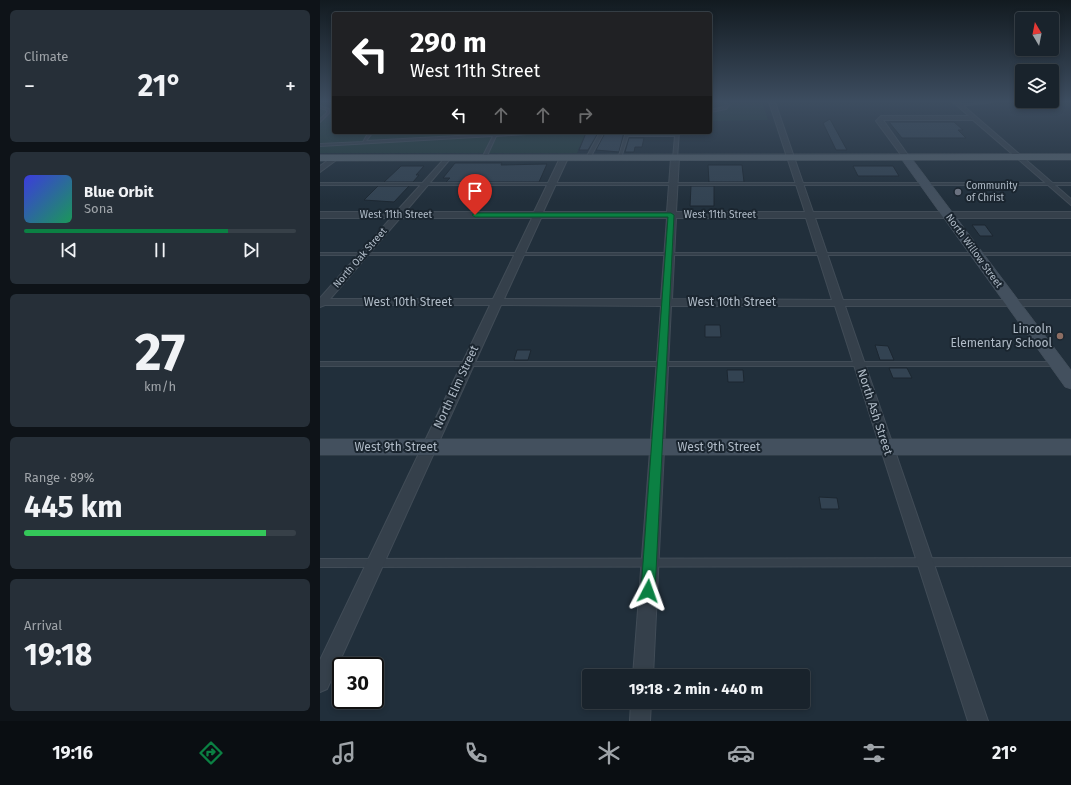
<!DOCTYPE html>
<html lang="en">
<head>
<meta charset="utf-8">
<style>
	body { margin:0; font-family:"Fira Sans",sans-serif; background:#262f38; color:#f1f3f6; height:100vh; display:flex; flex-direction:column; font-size:15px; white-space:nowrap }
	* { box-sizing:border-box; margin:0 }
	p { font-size:13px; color:#9fa4a9 }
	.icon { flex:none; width:22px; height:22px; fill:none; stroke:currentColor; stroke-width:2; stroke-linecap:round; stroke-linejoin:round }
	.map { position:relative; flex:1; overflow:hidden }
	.drawer { display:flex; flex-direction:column; gap:10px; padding:10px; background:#0e1318; width:320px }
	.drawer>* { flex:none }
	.guide { position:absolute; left:12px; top:12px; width:380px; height:122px; border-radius:4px; box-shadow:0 2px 6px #0003,0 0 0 1px #374048; background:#202124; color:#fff; overflow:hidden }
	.needle { width:26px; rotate:350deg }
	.buttons { position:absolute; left:695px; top:12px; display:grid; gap:8px }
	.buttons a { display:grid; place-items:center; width:44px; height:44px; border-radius:4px; background:#19232c; box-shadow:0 2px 6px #0003,0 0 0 1px #374048; font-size:20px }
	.speed { position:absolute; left:12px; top:657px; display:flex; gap:8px; font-size:20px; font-weight:700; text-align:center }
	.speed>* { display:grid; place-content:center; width:52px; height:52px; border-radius:50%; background:#19232c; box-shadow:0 2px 6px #0003,0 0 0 1px #374048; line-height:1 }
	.speed .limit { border:2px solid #111; border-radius:6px; background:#fff; color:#111 }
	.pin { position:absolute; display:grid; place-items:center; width:34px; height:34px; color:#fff; margin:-41px -17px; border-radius:50% 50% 50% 0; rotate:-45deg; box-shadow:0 0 4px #0007 }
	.pin .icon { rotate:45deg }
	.me { position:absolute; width:44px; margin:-22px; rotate:4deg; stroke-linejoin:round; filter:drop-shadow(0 0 3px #0008) }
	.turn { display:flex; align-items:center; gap:14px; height:84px; padding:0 12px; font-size:18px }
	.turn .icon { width:52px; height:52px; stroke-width:2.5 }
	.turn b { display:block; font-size:28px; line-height:34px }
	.lanes { display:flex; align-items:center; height:38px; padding:0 12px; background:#0003; justify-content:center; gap:20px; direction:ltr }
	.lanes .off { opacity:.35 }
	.big { font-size:30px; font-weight:700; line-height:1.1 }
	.drawer .card { flex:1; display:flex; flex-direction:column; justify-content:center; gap:6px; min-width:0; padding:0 14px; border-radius:6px; background:#262f38 }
	.drawer .dial { align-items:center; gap:0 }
	.dial b { font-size:52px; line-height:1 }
	.song { display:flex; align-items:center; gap:12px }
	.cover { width:48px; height:48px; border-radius:6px; background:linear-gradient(135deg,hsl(240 70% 55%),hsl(150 70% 35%)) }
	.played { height:4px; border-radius:2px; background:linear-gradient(90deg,#0b8043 75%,#374048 75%) }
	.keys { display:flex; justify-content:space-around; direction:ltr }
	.heat { display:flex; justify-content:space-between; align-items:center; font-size:22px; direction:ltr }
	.charge { height:6px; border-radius:3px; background:linear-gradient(90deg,#34c759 89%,#374048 0) }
	.trip { position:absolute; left:262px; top:669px; width:228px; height:40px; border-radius:4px; background:#19232c; box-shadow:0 2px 6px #0003,0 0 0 1px #374048; font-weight:700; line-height:40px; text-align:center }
	.menu { display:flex; height:64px; justify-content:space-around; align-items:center; background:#0a0e12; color:#9fa4a9 }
	.menu .icon { width:28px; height:28px }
	.menu .on { color:#0b8043 }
	.menu b { font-size:18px; color:#f1f3f6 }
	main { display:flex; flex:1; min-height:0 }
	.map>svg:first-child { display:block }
	.green { fill:#233b3c }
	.building { fill:#334352; stroke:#1c2731 }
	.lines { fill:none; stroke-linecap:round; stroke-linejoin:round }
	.lane-casing { stroke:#414c57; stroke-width:2 }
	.street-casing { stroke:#414c57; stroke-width:2 }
	.secondary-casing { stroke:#414c57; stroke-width:1 }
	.primary-casing { stroke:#414c57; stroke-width:1 }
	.lane { fill:#35404b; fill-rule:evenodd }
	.street { fill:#35404b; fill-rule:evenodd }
	.secondary { fill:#43505e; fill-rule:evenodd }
	.primary { fill:#53606b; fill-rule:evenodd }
	.route { fill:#0b8043; stroke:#07532c }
	.worship-dot { fill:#6b7280; stroke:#1a252f; stroke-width:1.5 }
	.education-dot { fill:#8d6e63; stroke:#1a252f; stroke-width:1.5 }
	.labels { text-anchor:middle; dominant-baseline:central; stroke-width:4; stroke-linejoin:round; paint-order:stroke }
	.far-poi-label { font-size:10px; fill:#b0bbc7; stroke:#1a252f; text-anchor:start }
	.far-street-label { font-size:10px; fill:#b0bbc7; stroke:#1a252f }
	.street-label { font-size:12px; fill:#b0bbc7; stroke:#1a252f }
	.poi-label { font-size:12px; fill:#b0bbc7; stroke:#1a252f; text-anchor:end }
</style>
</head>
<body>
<main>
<section class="drawer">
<div class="card"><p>Climate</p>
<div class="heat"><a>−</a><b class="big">21°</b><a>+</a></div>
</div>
<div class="card">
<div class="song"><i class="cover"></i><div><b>Blue Orbit</b><p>Sona</p></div></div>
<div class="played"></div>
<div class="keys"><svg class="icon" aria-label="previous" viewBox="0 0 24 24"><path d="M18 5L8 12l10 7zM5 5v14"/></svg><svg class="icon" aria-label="pause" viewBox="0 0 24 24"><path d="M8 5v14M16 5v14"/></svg><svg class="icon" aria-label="next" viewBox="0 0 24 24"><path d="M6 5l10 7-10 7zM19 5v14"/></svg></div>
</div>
<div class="card dial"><b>27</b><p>km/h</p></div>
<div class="card"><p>Range · 89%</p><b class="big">445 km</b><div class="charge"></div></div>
<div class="card"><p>Arrival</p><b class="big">19:18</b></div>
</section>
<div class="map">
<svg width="751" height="721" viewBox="0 0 751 721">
	<rect width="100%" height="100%" fill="#212f3b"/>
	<g class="green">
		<path d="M0,102H14V132H266L257,153H0Z"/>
		<path d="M390,102H442L448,120L390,121Z"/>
	</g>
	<g class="building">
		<path d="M510,119L527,150H516L503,123Z"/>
		<path d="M569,122H634L643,130H638L646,138H582Z"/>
		<path d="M296,132H304L299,152L276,150L285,133Z"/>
		<path d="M266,133H278L268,150H259Z"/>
		<path d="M309,138H324L322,147H315L314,152H305Z"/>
		<path d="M135,163H182L181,165L227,164L219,182H126L130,178H123Z"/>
		<path d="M388,165H422L424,182H389Z"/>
		<path d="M81,166H104L96,175H99L93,182H64Z"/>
		<path d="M533,166H573L579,176H538Z"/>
		<path d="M58,186H89L74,202L44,200Z"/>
		<path d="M371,186H394V206H370Z"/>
		<path d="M652,225H665L673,236H660Z"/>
		<path d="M385,325H400L401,337H385Z"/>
		<path d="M555,345L568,346L574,360H560Z"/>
		<path d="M197,350H211L208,360H194Z"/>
		<path d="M569,368H587L592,378H573Z"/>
		<path d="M407,370H423L424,382H408Z"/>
		<path d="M499,497L517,498L519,509H501Z"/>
	</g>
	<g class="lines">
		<defs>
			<g id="lane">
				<path d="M404,102H406L409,105L406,109L390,112V110L404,107L406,105Z"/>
				<path d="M667,102H673L640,106L639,105Z"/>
				<path d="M0,106L9,109V113L0,122V119L7,113V110L0,108Z"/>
				<path d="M49,132H53L46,141L174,134V132H178L177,134L224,132L222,133L176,136L166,158L164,159L162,158L173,136L0,146V144L43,142Z"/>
				<path d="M280,132H284L270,158L267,159L266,158Z"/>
				<path d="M306,132H310L309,134H355V132H359L357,158L355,159L353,158L355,136H308L301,158L298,159Z"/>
				<rect x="0" y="183" width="751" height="2"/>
				<rect x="0" y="253" width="751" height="2"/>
				<path d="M0,362H735L738,364L735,366H0Z"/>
				<path d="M751,558V566L0,567V559Z"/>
			</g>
			<g id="street">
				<path d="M449,102H455L493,212H751V218H495L523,300H751V306H525L668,721H648L515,306H351L333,676H313L341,306L181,305L7,689L0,692V660L170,305H5L0,307V298L71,218H0V212H76L126,157L128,156L132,158L130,159L85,212H214L240,158L244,156L248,158L223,212H347L351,158L355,156L359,158L356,212H485ZM80,218H212L173,299H10ZM221,218H347L341,299H184ZM356,218H486L512,300L352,299Z"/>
				<path d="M633,102H639L751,199V205L653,120H563L590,158L586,160L584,159L556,121L561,116H649Z"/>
				<path d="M13,157L19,158L0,172V166Z"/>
				<path d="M311,702H331L330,721H310Z"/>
			</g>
			<g id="secondary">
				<path d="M586,155L590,156L751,370V389L745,387L582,160L581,158L582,156Z"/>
				<rect x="0" y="439" width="751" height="16"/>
			</g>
			<path id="primary" d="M751,154V160L0,161V155Z"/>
		</defs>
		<use href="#lane" class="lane-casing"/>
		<use href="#street" class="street-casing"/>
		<use href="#secondary" class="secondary-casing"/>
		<use href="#primary" class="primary-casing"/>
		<use href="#lane" class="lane"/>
		<use href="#street" class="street"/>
		<use href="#secondary" class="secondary"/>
		<use href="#primary" class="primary"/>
	</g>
	<linearGradient id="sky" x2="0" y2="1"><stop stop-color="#121a20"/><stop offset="0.5" stop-color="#3d4d60"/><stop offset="1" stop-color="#3d4d60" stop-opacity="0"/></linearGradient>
	<rect width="751" height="203" fill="url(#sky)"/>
	<path class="route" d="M351,213L354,215L335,591L333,595L328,597L323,595L321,591L348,217H155L152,215L155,213Z"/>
	<circle class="worship-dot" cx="638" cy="192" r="4"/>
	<circle class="education-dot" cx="740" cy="336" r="4"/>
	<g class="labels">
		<g class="far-poi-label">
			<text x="646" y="186">Community<tspan x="646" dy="12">of Christ</tspan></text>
		</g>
		<g class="far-street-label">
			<text x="76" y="215">West 11th Street</text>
			<text x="400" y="215">West 11th Street</text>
			<text transform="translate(654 251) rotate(54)">North Willow Street</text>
			<text transform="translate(40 258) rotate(-49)">North Oak Street</text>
		</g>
		<g class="street-label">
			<text x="88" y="302">West 10th Street</text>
			<text x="412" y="302">West 10th Street</text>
			<text transform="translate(136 387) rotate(-65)">North Elm Street</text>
			<text transform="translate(555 412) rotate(72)">North Ash Street</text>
			<text x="76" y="447">West 9th Street</text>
			<text x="399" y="447">West 9th Street</text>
		</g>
		<g class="poi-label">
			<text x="732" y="329">Lincoln<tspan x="732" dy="14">Elementary School</tspan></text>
		</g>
	</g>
</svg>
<div class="buttons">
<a><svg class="needle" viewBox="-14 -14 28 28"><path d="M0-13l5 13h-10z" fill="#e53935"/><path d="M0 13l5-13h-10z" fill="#9fa4a9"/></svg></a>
<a><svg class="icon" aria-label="layers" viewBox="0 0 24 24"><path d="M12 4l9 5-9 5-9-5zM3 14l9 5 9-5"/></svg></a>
</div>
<div class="speed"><div class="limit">30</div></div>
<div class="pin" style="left:155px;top:215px;background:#d93025"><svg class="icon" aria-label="arrive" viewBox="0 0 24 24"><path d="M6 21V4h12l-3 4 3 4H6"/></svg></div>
<svg class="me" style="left:328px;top:591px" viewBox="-20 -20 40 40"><path d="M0-17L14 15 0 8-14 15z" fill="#0b8043" stroke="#fff" stroke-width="4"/></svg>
<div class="trip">19:18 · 2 min · 440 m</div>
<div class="guide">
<div class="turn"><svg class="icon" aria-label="left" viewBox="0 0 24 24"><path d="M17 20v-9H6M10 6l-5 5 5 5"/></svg><div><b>290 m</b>West 11th Street</div></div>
<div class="lanes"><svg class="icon" aria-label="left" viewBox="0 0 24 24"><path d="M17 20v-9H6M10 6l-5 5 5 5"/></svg><svg class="icon off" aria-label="ahead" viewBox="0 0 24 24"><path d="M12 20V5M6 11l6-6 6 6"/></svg><svg class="icon off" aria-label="ahead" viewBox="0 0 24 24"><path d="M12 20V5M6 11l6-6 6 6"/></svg><svg class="icon off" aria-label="right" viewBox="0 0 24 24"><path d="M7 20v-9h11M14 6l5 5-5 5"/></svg></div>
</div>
</div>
</main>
<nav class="menu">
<b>19:16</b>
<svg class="icon on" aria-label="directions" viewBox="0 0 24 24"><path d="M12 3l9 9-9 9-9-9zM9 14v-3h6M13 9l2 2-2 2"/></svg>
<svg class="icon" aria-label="music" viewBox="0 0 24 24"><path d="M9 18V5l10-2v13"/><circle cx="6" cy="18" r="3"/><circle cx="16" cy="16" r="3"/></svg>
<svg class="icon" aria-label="phone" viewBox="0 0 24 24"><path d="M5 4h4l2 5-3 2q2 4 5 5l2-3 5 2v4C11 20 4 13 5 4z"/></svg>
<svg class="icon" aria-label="climate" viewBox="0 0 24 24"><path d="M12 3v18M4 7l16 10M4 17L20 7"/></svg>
<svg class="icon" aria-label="car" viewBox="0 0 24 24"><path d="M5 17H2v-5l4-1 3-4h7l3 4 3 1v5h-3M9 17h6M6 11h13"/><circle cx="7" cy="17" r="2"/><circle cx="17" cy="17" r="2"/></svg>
<svg class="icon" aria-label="filters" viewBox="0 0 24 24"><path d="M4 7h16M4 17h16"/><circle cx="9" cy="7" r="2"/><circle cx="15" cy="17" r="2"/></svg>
<b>21°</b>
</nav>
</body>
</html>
